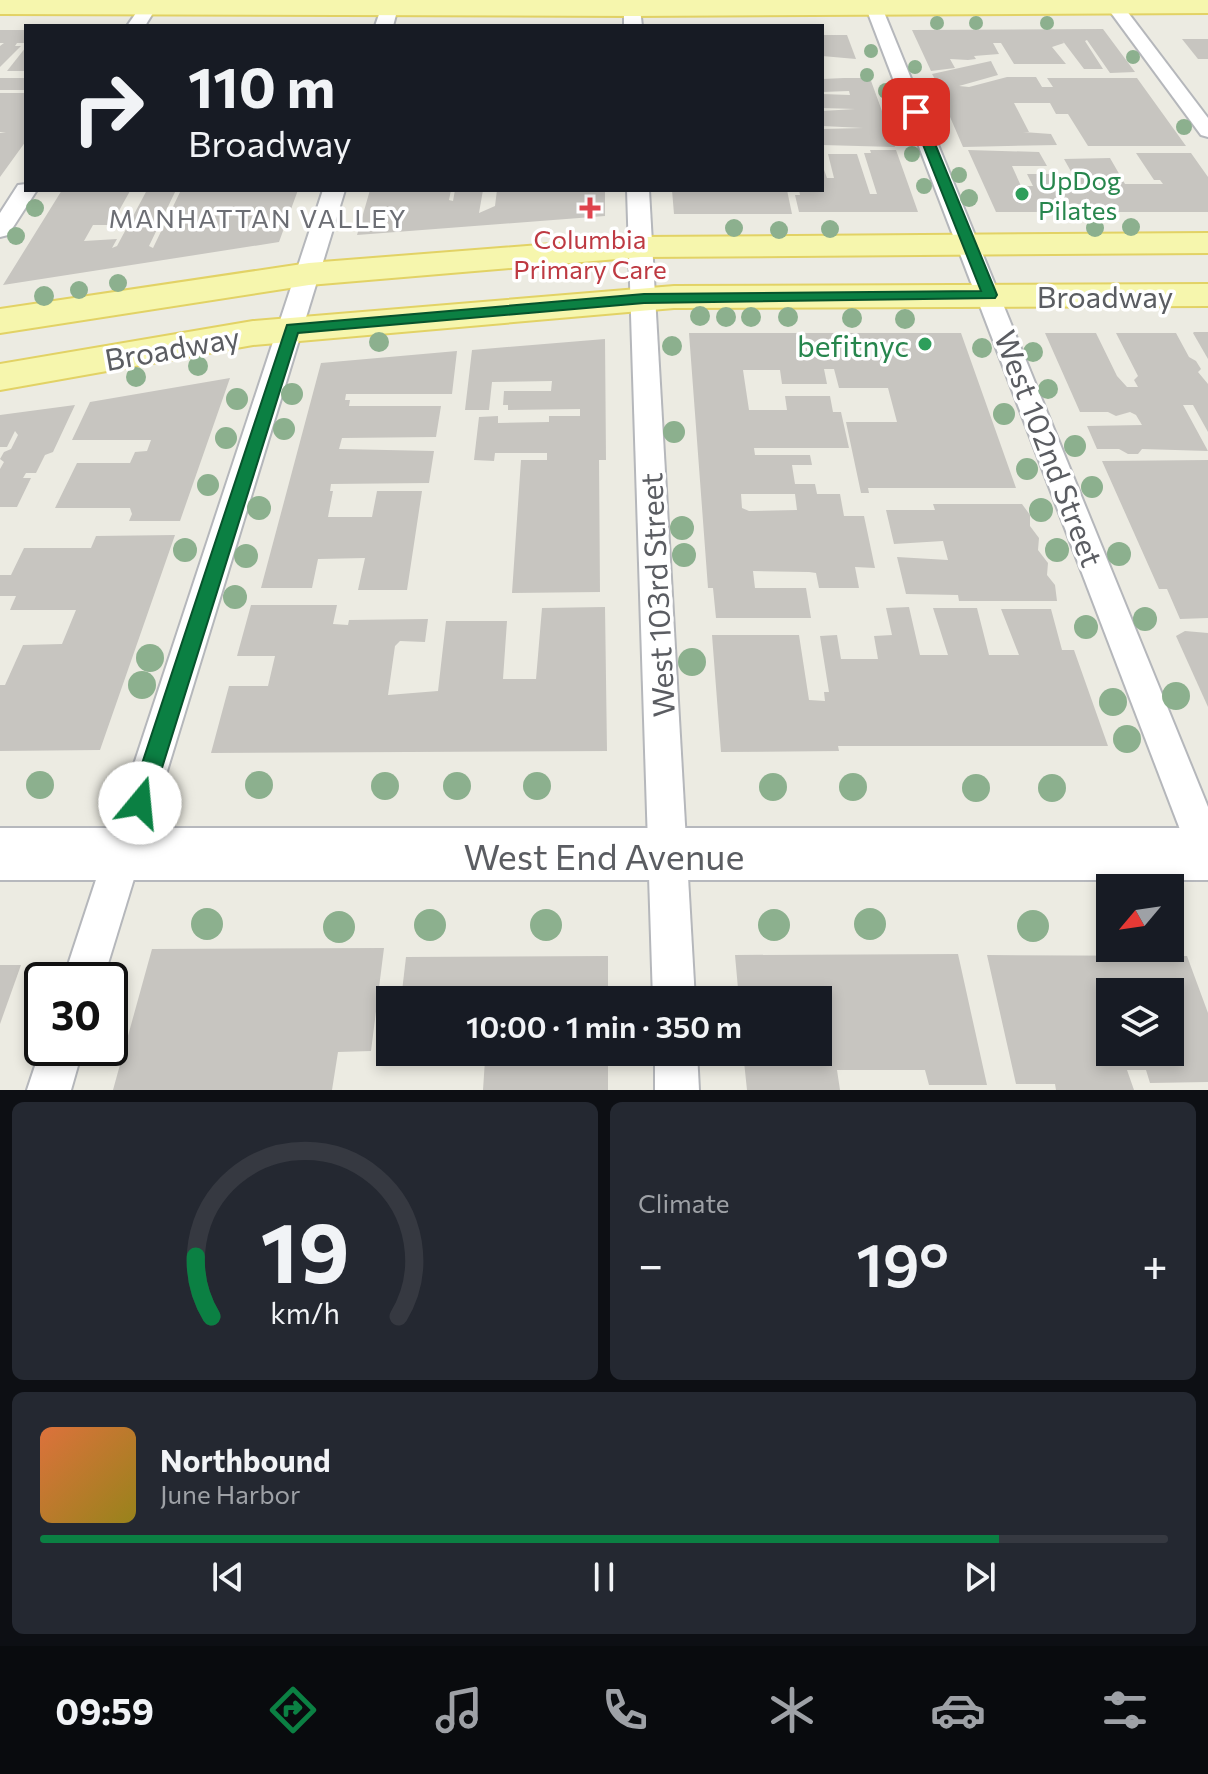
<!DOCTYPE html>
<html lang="en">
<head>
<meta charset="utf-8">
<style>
	body { margin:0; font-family:Commissioner,sans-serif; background:#242831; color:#f1f3f6; height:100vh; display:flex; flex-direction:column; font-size:30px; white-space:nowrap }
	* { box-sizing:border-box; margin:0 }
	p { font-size:26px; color:#9ea1a6 }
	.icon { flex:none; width:44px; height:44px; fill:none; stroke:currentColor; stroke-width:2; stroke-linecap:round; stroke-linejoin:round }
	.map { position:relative; height:1090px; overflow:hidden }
	.panel { display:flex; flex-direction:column; gap:12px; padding:12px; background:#0d0f14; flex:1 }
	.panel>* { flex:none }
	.banner { position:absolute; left:24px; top:24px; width:800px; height:168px; border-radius:0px; box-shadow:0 4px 12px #0003; background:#171b24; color:#f1f3f6; overflow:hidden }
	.needle { width:52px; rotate:241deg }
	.fabs { position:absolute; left:1096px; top:874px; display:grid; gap:16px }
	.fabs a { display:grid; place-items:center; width:88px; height:88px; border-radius:0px; background:#171b24; box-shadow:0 4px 12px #0003; font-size:40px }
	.speed { position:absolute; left:24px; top:962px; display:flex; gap:16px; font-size:40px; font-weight:700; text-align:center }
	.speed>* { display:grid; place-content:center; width:104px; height:104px; border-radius:50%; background:#171b24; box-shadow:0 4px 12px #0003; line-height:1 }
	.speed .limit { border:4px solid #111; border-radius:12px; background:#fff; color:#111 }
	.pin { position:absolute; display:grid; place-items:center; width:68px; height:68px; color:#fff; margin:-34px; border-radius:16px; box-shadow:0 4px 12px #0006 }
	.me { position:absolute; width:88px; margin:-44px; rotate:17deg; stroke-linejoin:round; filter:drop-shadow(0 0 6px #0008) }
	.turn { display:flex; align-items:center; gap:28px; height:168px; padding:0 32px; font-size:36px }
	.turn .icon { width:104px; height:104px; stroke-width:2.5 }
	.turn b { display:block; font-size:56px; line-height:68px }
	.big { font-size:60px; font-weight:600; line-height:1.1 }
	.panel .card { flex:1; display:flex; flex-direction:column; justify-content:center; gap:12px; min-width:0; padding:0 28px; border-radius:12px; background:#242831 }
	.panel .dial { align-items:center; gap:0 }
	.dial svg { height:208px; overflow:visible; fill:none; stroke:#363941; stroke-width:7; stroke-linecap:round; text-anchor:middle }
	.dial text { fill:#f1f3f6; stroke:none }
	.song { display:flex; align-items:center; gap:24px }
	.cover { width:96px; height:96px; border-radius:12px; background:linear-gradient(135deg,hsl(20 70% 55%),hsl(50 70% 35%)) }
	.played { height:8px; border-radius:4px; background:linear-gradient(90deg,#0b8043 85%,#363941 85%) }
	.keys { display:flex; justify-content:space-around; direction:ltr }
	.heat { display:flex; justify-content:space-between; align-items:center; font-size:44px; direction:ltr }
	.panel .tiles { flex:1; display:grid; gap:12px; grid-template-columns:1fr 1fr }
	.card:last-child { grid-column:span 2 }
	.trip { position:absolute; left:376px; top:986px; width:456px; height:80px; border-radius:0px; background:#171b24; box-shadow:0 4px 12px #0003; font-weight:600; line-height:80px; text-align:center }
	.tab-bar { display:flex; height:128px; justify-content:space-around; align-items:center; background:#090b0e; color:#9ea1a6 }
	.tab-bar .icon { width:56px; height:56px }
	.tab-bar .active { color:#0b8043 }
	.tab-bar b { font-size:36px; color:#f1f3f6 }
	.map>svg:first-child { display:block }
	.building { fill:#c7c5c0; fill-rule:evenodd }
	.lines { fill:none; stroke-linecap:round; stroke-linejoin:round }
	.street-casing { stroke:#b5b7bb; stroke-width:4 }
	.secondary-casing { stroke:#b6b8bd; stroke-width:4 }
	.primary-casing { stroke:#e2d265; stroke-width:4 }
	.street { fill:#fff; fill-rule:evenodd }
	.secondary { fill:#fff; fill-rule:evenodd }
	.primary { fill:#f6f6ad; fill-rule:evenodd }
	.tree { fill:#8cb08e }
	.route { fill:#0b8043; stroke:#07532c; stroke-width:2 }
	.leisure-dot { fill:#2e9e5b; stroke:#fff; stroke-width:3 }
	.health-dot { fill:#e0444e; stroke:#fff; stroke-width:3 }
	.labels { text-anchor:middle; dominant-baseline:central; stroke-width:7; stroke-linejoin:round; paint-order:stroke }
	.far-leisure-label { font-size:26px; fill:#27864d; stroke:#fff; text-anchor:start }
	.far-neighbourhood-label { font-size:26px; letter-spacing:2px; fill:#6c6e74; stroke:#fff }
	.far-health-label { font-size:26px; fill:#be3a42; stroke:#fff }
	.street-label { font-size:30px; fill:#5b5d62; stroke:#fff }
	.leisure-label { font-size:30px; fill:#27864d; stroke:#fff; text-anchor:end }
	.near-street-label { font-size:36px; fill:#5b5d62; stroke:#fff }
</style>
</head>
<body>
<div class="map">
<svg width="1208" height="1090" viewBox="0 0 1208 1090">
	<rect width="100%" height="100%" fill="#ecebe2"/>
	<g class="building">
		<path d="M1103,29L1135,72L1110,73L1087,40L1085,41L1103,69H1084L1062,40L1064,43L1052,47L1066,64H1014L1001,43H993L999,54L974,56L976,59L968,60L950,59L955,68L931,71L912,30Z"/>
		<path d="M0,30H26V43H17L15,46H21L0,67V46L4,43H0Z"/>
		<path d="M822,35H847L856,59L822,56Z"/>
		<path d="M1182,39H1208V59H1198Z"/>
		<path d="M26,47V71H7Z"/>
		<path d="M991,61L998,75L959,86L969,87L1007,77H1036L1042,87H1053L1047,78H1137L1186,146H1088L1068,114H1056L1050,103H1014L1029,132H1023L1051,134L1057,145L963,147L944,103H949L932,74Z"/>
		<rect x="0" y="78" width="26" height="12"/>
		<path d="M844,78H870L895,147L822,145V129L863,128L822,126V111L855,109L822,108V94L850,95L849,91L822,92V79Z"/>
		<path d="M0,93H26V141L0,177V133L6,132H0Z"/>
		<path d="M870,150H896L918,212H799L795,195H800L799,190H822V164L827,178H834L828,154H857L870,194H877L864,153H871Z"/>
		<path d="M968,150L1039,152L1047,166H1012L1021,186H1033L1027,174H1055L1064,190H1071L1068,184H1078L1064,159L1110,158L1125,184H1163L1160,180H1154L1136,153H1191L1208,177V212H996Z"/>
		<path d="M62,190L130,191L111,225H93L84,241L117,239L112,248L117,246L147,190H176L149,246L153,248L181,190H298L279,242L3,285Z"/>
		<path d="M370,190H451L449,200L453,201L455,190H483L479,213L495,206L497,190H605V216L357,235Z"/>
		<path d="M672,190H787L792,214H674Z"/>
		<path d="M1194,332H1208V359L1193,333Z"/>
		<path d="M689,333H961L1016,488H868L869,493H861L846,422H897L888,388H839L834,369H824L827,384H782L780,370H743L749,410H787L785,396H830L833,412H841L849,448H754L755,455H810L812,465H792L795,484H815L817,494H840L844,516H864L875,568L855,567L859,588H819L816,573L809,572L753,571L755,588H806L811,618H716L713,588H708ZM741,494H795L797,510L749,511L742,508Z"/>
		<path d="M1045,333H1096L1117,376L1127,387H1138L1134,380L1138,376L1116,333H1176L1189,357L1196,361L1201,369L1198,372L1208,384V432L1193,405H1183L1208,451L1142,449L1138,454H1128L1119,449H1097L1087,426L1142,425L1136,415L1130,412L1116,416L1108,412H1080Z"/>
		<path d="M605,339L606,460H599L600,592L512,593L521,460H547V453H495L494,461L474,460L479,417L498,416V423L549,422V416H580V409L508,410V405H503L504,391H551L552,381L492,382L489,410H465L472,350Z"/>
		<path d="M457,351L452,394H346L345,400H350L349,406H441L436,437L342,438L339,449L434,451L429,483L331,484L330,491H333L328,517H372L377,491H422L407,590H358L365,558L318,559L312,588H261L321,363Z"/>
		<path d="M230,378L180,521H129L132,514L130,508H55L77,463H130L135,452L147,451L151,440H72L90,402Z"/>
		<path d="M75,405L53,452L45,455L36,473H26L23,478H31L17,507H0V469L4,462L0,459L4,452L11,449L18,435L15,431L7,447H0V415Z"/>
		<path d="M1208,460V618L1180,619L1167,589H1159L1102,461Z"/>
		<path d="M933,504H1022L1030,515V526L1039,538L1038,550L1048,563L1047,575L1055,585L1057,601H959L958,595L906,594L897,557L948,560L943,541L894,544L886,510H935Z"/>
		<path d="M175,535L100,750L0,751V685H5L23,645L62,644L76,610H10L16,596H0V575H11L24,548H91L96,536Z"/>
		<path d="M251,605H337L333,624L348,625L349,620L428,619L425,642L400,641L395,646L388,695L438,691L446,621H507L503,679H536L542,608L605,607L607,751L211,753L229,686H268L275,656H237Z"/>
		<path d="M909,607L920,655H948L933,608H977L989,655H1019L1001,609H1051L1062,650H1074L1108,746H838L839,751L721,752L712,635H799L809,700L825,701L824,692H829L820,636L837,635L841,659H878L874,636L892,635L886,608Z"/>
		<path d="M1185,631L1208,633V707L1176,636Z"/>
		<path d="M384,948L371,1051L338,1052L332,1090H113L152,949Z"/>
		<path d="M958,954L987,1085H929L925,1070H837L840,1090H747L743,1052H818V1000H739L735,955Z"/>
		<path d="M987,955L1187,956L1208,1013V1082L1150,1083L1146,1070H1127L1134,1090H1056L1055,1084H1016ZM1110,992H1170V1052H1110Z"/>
		<path d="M608,956V1000H401L406,957Z"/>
		<path d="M0,965H21L0,1024Z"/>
		<path d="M395,1052H608V1090H483L485,1060L394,1061Z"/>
	</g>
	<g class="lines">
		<defs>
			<g id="street">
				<path d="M145,0H161L145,26H127Z"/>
				<path d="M384,0H400L393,26H375Z"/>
				<path d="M863,0H879L1208,807V872L1195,866L1189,853Z"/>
				<path d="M1114,1L1120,2L1208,118V137L1201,135L1106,6Z"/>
				<path d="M632,4L640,9L642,26H624V9Z"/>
				<path d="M26,184V190H37L8,235L0,237V213L18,185Z"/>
				<path d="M323,190H345L103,980H63Z"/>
				<path d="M627,190H649L695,1000H653Z"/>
				<path d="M42,1045V1048H83L71,1090H27Z"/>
				<path d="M655,1052H697L699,1090H655Z"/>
			</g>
			<rect id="secondary" x="0" y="828" width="1208" height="52"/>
			<g id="primary">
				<path d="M0,0H1208V13L632,16L0,14Z"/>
				<path d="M1208,233V253L641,257L309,285L0,333V309L309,263L641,237Z"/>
				<path d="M1208,284V306L674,308L253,345L0,390V364L253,321L674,286Z"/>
			</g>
		</defs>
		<use href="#street" class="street-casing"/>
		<use href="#secondary" class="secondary-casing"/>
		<use href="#primary" class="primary-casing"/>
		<use href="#street" class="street"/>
		<use href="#secondary" class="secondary"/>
		<use href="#primary" class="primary"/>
	</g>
	<g class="tree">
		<circle cx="937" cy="23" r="7"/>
		<circle cx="976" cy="23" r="7"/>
		<circle cx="1047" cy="23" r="7"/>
		<circle cx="871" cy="51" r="7"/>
		<circle cx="1133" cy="57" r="7"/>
		<circle cx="915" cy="67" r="7"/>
		<circle cx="867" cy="75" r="7"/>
		<circle cx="925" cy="90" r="8"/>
		<circle cx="886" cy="91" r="8"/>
		<circle cx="938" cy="124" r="8"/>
		<circle cx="1184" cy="127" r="8"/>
		<circle cx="902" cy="130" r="8"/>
		<circle cx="912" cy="154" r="8"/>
		<circle cx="959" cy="175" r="8"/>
		<circle cx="924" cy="186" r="8"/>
		<circle cx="969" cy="198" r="9"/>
		<circle cx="35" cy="208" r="9"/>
		<circle cx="1131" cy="227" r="9"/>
		<circle cx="734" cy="228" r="9"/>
		<circle cx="1095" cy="228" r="9"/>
		<circle cx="830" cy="229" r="9"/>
		<circle cx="779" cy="230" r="9"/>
		<circle cx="16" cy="236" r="9"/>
		<circle cx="118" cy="283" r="9"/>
		<circle cx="79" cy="290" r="9"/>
		<circle cx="44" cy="296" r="10"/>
		<circle cx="700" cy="316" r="10"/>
		<circle cx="726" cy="317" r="10"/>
		<circle cx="751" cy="317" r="10"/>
		<circle cx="788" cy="317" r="10"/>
		<circle cx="852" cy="318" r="10"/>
		<circle cx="905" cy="319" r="10"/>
		<circle cx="379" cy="342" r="10"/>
		<circle cx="672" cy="346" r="10"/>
		<circle cx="982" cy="348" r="10"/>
		<circle cx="1033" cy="352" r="10"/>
		<circle cx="198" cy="366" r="10"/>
		<circle cx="136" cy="377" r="10"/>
		<circle cx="1048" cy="389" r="10"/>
		<circle cx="292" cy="394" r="11"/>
		<circle cx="237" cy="399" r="11"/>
		<circle cx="1004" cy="414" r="11"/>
		<circle cx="284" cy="429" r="11"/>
		<circle cx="674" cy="432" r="11"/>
		<circle cx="226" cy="438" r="11"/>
		<circle cx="1075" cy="446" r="11"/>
		<circle cx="1027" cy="469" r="11"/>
		<circle cx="208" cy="485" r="11"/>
		<circle cx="1092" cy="487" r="11"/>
		<circle cx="259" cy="508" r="12"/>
		<circle cx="1041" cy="510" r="12"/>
		<circle cx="682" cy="528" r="12"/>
		<circle cx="185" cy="550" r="12"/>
		<circle cx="1057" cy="550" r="12"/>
		<circle cx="1119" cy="554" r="12"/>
		<circle cx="684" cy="555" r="12"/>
		<circle cx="246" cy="556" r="12"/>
		<circle cx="235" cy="597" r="12"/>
		<circle cx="1145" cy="619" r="12"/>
		<circle cx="1086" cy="627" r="12"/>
		<circle cx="150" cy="658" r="14"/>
		<circle cx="692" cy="662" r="14"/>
		<circle cx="142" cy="685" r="14"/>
		<circle cx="1176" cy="696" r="14"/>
		<circle cx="1113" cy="702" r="14"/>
		<circle cx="1127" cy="739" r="14"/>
		<circle cx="40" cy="785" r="14"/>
		<circle cx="259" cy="785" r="14"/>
		<circle cx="385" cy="786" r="14"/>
		<circle cx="457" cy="786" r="14"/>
		<circle cx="537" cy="786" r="14"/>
		<circle cx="773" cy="787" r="14"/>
		<circle cx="853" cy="787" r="14"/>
		<circle cx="976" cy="788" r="14"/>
		<circle cx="1052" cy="788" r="14"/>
		<circle cx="207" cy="924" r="16"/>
		<circle cx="870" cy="924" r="16"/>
		<circle cx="430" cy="925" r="16"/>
		<circle cx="546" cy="925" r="16"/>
		<circle cx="774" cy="925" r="16"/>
		<circle cx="1033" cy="926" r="16"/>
		<circle cx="339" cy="927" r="16"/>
	</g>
	<path class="route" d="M916,108L922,112L997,295L995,298L644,303L298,333L151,803L148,810L140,813L132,810L129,803L287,325L644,294L981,291L910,112Z"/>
	<g class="leisure-dot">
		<circle cx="1022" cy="194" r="8"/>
		<circle cx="925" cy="344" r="8"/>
	</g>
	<path class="health-dot" d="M586 196h8v8h8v8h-8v8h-8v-8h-8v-8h8z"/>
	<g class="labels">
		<g class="far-leisure-label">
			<text x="1038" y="179">UpDog<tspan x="1038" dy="30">Pilates</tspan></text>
		</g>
		<g class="far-neighbourhood-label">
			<text x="258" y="217">MANHATTAN VALLEY</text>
		</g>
		<g class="far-health-label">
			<text x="590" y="238">Columbia<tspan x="590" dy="30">Primary Care</tspan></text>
		</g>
		<g class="street-label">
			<text x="1105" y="295">Broadway</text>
			<text transform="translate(172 347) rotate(-10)">Broadway</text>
			<text transform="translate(1050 448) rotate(69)">West 102nd Street</text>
			<text transform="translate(656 595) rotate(-93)">West 103rd Street</text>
		</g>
		<g class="leisure-label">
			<text x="909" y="344">befitnyc</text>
		</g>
		<g class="near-street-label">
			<text x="604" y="855">West End Avenue</text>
		</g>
	</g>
</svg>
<div class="fabs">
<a><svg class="needle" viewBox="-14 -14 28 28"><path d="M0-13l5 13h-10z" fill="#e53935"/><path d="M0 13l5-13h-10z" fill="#9ea1a6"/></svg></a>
<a><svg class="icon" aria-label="layers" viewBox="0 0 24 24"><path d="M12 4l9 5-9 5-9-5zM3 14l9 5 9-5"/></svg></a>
</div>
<div class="speed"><div class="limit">30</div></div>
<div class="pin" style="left:916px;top:112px;background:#d93025"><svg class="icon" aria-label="arrive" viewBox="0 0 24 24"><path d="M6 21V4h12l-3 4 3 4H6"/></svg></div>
<svg class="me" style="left:140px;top:803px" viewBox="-20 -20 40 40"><circle r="19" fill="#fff"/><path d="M0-13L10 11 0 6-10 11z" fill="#0b8043"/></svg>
<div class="trip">10:00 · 1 min · 350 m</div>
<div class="banner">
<div class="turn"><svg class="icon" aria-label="right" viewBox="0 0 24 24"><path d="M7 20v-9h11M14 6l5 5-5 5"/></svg><div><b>110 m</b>Broadway</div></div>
</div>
</div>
<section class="panel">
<div class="tiles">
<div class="card dial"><svg viewBox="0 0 100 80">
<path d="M14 69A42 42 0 1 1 86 69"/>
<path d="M14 69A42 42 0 0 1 8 46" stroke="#0b8043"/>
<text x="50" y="56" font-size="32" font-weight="700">19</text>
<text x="50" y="72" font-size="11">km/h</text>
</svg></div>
<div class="card"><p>Climate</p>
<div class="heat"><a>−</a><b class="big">19°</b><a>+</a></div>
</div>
<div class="card">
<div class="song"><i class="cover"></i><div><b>Northbound</b><p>June Harbor</p></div></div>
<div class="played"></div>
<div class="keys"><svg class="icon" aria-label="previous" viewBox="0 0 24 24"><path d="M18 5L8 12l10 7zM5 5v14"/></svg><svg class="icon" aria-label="pause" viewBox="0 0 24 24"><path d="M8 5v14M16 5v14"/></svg><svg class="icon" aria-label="next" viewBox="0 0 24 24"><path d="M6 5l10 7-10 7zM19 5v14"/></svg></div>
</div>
</div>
</section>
<nav class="tab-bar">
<b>09:59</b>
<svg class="icon active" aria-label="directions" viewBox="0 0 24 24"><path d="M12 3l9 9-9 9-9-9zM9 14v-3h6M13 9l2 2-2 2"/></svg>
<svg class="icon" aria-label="music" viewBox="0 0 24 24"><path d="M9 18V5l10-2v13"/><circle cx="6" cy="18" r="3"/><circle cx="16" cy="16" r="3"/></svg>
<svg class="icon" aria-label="phone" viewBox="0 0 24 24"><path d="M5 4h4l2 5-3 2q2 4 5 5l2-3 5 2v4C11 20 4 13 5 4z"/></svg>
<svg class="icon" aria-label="climate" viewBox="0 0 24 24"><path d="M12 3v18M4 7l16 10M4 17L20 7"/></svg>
<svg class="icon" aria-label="car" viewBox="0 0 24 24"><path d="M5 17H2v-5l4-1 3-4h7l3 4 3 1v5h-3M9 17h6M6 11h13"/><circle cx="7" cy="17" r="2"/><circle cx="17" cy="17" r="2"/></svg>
<svg class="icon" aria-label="filters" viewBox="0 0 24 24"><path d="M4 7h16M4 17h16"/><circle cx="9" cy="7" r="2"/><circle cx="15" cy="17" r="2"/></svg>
</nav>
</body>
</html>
